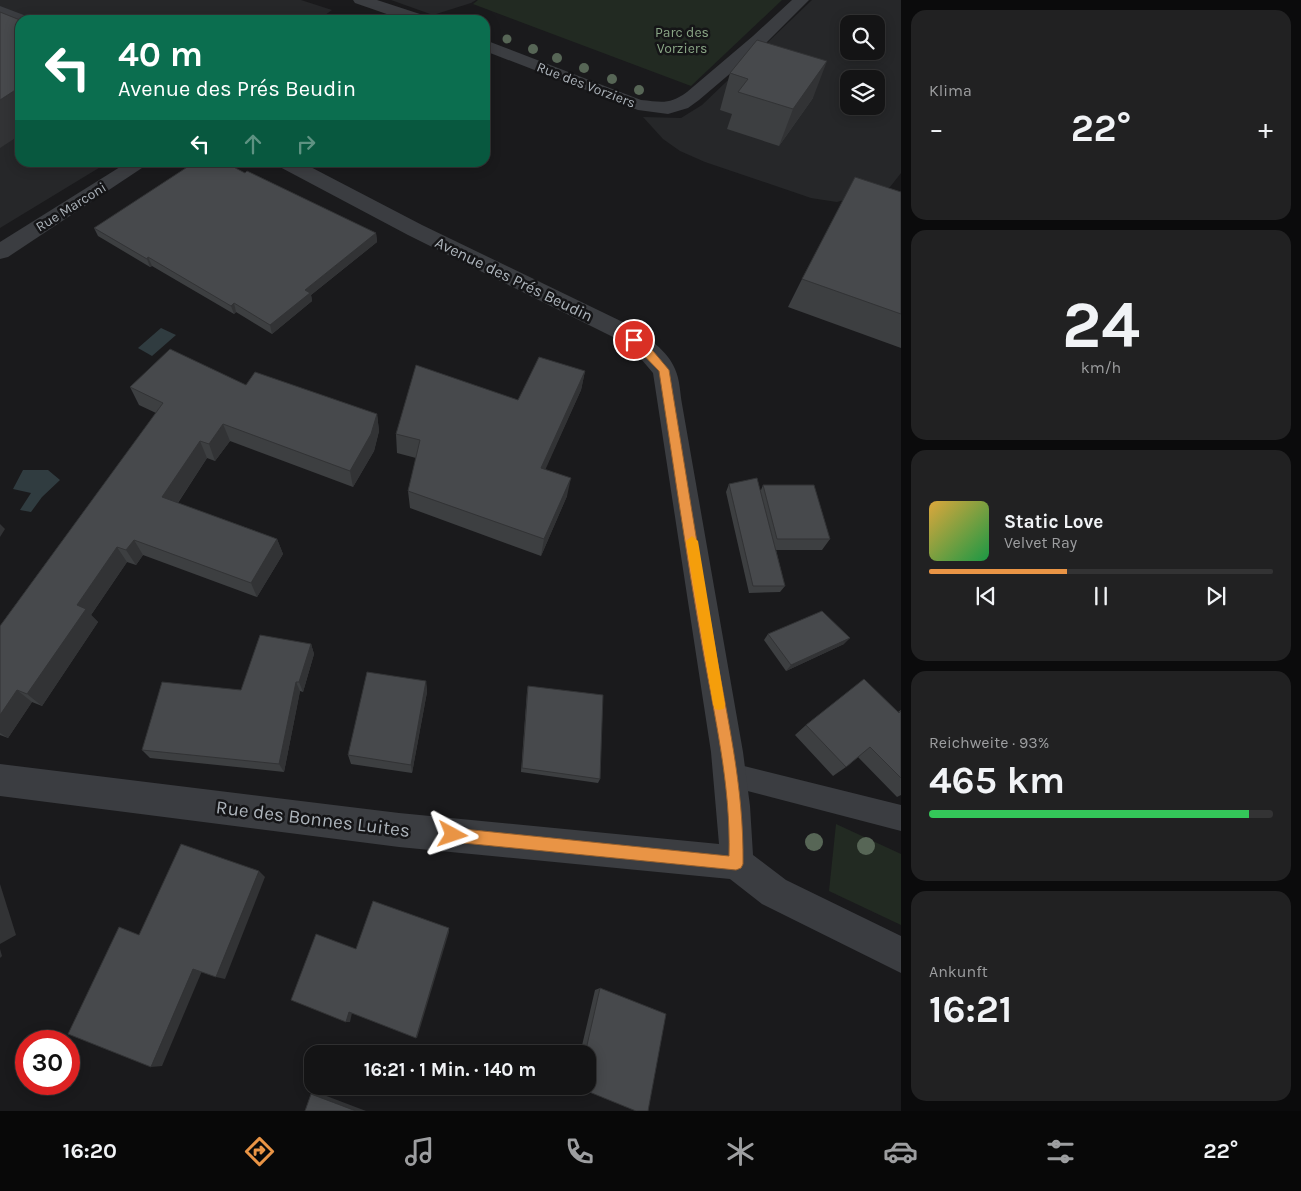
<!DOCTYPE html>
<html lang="de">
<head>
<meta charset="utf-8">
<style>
	body { margin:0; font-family:Karla,sans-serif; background:#212122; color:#f1f3f6; height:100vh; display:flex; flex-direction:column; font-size:19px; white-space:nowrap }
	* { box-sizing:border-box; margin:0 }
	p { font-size:16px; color:#9d9ea0 }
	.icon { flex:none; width:28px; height:28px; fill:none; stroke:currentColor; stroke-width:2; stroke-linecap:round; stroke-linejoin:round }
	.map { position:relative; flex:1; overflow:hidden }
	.panel { display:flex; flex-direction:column; gap:10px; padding:10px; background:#0b0b0c; width:400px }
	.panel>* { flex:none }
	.banner { position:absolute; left:15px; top:15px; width:475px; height:152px; border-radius:15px; box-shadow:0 2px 12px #0003,0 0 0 1px #333334; background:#0b6e4f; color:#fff; overflow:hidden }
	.controls { position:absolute; left:840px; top:15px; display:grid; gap:10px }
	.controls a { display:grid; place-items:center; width:45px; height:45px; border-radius:10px; background:#141415; box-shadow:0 2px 12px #0003,0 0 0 1px #333334; font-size:25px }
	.speed { position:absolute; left:15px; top:1030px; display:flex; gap:10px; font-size:25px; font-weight:700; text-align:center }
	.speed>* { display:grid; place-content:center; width:65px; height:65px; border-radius:50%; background:#141415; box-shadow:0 2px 12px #0003,0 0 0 1px #333334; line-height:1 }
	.speed .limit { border:8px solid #d22; background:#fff; color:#111 }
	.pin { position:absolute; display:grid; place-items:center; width:42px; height:42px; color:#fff; margin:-21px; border:2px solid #fff; border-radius:50%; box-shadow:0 1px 5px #0007 }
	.me { position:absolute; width:55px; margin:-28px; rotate:95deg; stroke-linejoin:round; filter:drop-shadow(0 0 4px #0008) }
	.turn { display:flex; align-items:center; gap:18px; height:105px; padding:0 20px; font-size:22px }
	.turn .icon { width:65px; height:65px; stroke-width:2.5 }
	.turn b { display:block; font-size:35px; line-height:42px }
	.lanes { display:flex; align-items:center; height:48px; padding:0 20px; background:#0003; justify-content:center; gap:25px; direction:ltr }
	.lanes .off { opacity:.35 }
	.big { font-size:38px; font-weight:700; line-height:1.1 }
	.panel .widget { flex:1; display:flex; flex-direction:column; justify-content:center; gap:8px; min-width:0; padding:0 18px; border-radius:15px; background:#212122 }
	.panel .dial { align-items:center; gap:0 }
	.dial b { font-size:65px; line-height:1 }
	.song { display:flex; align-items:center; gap:15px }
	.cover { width:60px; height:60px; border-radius:8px; background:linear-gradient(135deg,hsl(40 70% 55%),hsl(140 70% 35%)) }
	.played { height:5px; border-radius:2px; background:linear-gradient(90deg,#e99445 40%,#333334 40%) }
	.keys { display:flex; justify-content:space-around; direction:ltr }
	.heat { display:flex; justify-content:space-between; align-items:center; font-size:28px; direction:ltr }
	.charge { height:8px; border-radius:4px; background:linear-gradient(90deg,#34c759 93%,#333334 0) }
	.trip { position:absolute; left:304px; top:1045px; width:292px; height:50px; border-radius:15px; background:#141415; box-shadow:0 2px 12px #0003,0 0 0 1px #333334; font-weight:700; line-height:50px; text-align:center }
	.tab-bar { display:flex; height:80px; justify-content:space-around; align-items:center; background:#080808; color:#9d9ea0 }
	.tab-bar .icon { width:35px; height:35px }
	.tab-bar .active { color:#e99445 }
	.tab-bar b { font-size:22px; color:#f1f3f6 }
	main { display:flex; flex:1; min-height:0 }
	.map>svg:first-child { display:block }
	.built { fill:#262729; fill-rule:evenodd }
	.green { fill:#222a22 }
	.water { fill:#303c40 }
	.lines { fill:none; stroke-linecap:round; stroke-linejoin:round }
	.lane { fill:#3b3d41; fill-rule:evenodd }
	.street { fill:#3b3d41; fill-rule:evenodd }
	.tree { fill:#576656 }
	.wall { fill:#3d3f41 }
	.shaded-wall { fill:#323335 }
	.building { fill:#47494c; stroke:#323335 }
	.route { fill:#e99445; stroke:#97602d }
	.slow { fill:#f59e0b }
	.labels { text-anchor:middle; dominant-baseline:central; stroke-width:5; stroke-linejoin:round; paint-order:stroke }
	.far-park-label { font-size:14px; fill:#89a585; stroke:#151517 }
	.far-street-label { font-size:14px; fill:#adb4bb; stroke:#151517 }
	.street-label { font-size:16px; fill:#adb4bb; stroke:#151517 }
	.near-street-label { font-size:19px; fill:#adb4bb; stroke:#151517 }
</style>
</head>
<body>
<main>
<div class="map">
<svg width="901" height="1111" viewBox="0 0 901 1111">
	<rect width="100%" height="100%" fill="#1a1a1c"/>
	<g class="built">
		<path d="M0,0H301L332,10L318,20H20V162L107,163L0,228Z"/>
		<path d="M391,0H476L471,3L433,15Z"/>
		<path d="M812,0H901V173L890,187L837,202L811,198L705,162L680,151L663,139L643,117L681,118L702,105ZM849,24H876V51H849ZM849,79H876V106H849Z"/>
	</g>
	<g class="green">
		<path d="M478,0H782L691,86L473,4Z"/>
		<path d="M836,824L901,854V925L829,891Z"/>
	</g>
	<g class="water">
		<path d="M161,328L176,335L152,356L138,348Z"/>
		<path d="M23,470H48L60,480L42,497L31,512L20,510L31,493L13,489Z"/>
	</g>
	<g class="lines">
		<g class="lane">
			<path d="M0,6L29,17L30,20H20V23L0,15Z"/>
			<path d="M732,763L901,805V831L732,787L723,784L720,775L723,766Z"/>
		</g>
		<g class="street">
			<path d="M353,0H377L426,16L428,20H404L355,3Z"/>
			<path d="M792,0H809L765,44L699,100L688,108L668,114L638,110L485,51V40L641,100C662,102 669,105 687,92L753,36Z"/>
			<path d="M128,162H151L8,257L0,259V242Z"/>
			<path d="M276,162H301L422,225L631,326C647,337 668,351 675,369C680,380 680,393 682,404L743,752L750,806L753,855L786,880L901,936V973L762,904L730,879L399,847L0,796V764L399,813L719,844L711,752L653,373L636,353L615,338L408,235L278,166Z"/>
		</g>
	</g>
	<g class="tree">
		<circle cx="507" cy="39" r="4.5"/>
		<circle cx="533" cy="49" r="5"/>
		<circle cx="557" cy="58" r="5"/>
		<circle cx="584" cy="68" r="5"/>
		<circle cx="612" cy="79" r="5"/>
		<circle cx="639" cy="90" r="5"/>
		<circle cx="814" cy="842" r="9"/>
		<circle cx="866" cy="846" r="9"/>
	</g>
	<g class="wall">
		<path d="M730,73L813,98L779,146L727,129L732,114L720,110Z"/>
		<path d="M245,173L376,233L377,242L311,295L312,301L272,334L236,312L234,314L152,266L150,267L98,236L94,228Z"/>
		<path d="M901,192V348L788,307L802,279Z"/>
		<path d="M585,371L581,390L545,469L567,496L541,556L410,508L408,491L416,458L397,453L396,434L518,400Z"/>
		<path d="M246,385L377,414L379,431L374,451L353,487L230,441L215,461L207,458L178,503L277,539L283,554L257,597L143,555L136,565L127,562L91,615L98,622L42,706L32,702L8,738L0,735V626L156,413L139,405L130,387Z"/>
		<path d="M729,484L761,490L763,485L830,539L822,550H776L785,586L780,592L749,593L726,492Z"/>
		<path d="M768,634L844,644L786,671L764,640Z"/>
		<path d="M311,644L314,654L303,692L300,691L284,772L150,758L142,750L241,690Z"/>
		<path d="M426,681L427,692L412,773L351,764L348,755Z"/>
		<path d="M528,686L600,779L598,783L521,772L527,691Z"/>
		<path d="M901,710V795L897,797L858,757L846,767L833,776L795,735L806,725L898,712Z"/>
		<path d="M600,988L636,1111L575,1086H588V1054H580L595,990Z"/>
	</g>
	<g class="shaded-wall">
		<path d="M827,61L813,98L779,146L793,109Z"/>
		<path d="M20,87V135L0,148V100Z"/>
		<path d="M376,233L377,242L311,295L312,301L272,334L270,325L305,290Z"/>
		<path d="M148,257L152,266L150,267L147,259Z"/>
		<path d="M234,303L236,312L234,314L231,306Z"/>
		<path d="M585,371L581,390L538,486L541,468Z"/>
		<path d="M377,414L379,431L374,451L353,487L350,471Z"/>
		<path d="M223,424L230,441L215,461L209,444Z"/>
		<path d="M200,441L207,458L171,513L162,497Z"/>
		<path d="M571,478L567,496L541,556L544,539Z"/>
		<path d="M0,524L5,529L0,537Z"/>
		<path d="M277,539L283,554L257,597L251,583Z"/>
		<path d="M134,540L143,555L136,565L126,550Z"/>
		<path d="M117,547L127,562L91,615L98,622L42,706L27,694L77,605Z"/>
		<path d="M850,638L844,644L786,671L791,665Z"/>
		<path d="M311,644L314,654L303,692L299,682Z"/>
		<path d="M426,681L427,692L412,773L411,765Z"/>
		<path d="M296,682L300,691L284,772L279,764Z"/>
		<path d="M17,690L32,702L8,738L0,733V715Z"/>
		<path d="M259,871L265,877L225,979L216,977Z"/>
		<path d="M0,884L16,935L0,944Z"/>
		<path d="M449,928V932L417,1038H416Z"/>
		<path d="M0,949L2,956L0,958Z"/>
		<path d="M193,969L202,971L162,1066L151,1067Z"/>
		<path d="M349,1012L352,1013L350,1022H346Z"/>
		<path d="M316,1092L366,1111H356L311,1094Z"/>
	</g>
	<g class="building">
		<path d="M0,12L20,20V87L0,100Z"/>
		<path d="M757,40L827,61L793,109L738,92L748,79L730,73Z"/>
		<path d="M195,162H224L245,173L247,171L376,233L305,290L310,293L270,325L234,303L231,306L148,257L147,259L94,228Z"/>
		<path d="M855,177L901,192V314L802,279Z"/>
		<path d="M170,349L246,385L255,372L377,414L371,434L350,471L223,424L209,444L200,441L162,497L277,539L251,583L134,540L126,550L117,547L77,605L86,609L27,694L17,690L0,715V626L163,403L130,387Z"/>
		<path d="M539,357L585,371L541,468L571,478L544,539L408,491L420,440L396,434L416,365L518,400Z"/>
		<path d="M757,478L785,586H753L729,484Z"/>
		<path d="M763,485H814L830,539H777Z"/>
		<path d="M822,611L850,638L791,665L768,634Z"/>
		<path d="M260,635L311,644L299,682H296L279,764L142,750L162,682L241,690Z"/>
		<path d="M367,672L426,681L411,765L348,755Z"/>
		<path d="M864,679L899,713L901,711V778L870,747L846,767L806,725Z"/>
		<path d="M528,686L603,695L600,779L522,768Z"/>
		<path d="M181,844L259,871L216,977L193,969L151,1067L68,1034L119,927L139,935Z"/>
		<path d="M373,901L449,928L416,1038L349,1012L346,1022L291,1000L316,934L356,949Z"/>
		<path d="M600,988L666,1014L648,1111H636L577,1087V1086H588V1054H585Z"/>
		<path d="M311,1094L356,1111H305Z"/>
	</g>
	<path class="route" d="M634,336L648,345L669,370C684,461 698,552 714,642C727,718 744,786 743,864L741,868L736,870L453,842L448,840L446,835L448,830L453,828L729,856C731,784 714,715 702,645C686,554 673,462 659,371L629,340Z"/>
	<path class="slow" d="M692,536L698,541L725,704L724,709L719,710L715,709L713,704L686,541Z"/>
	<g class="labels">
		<g class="far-park-label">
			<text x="682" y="32">Parc des<tspan x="682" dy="16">Vorziers</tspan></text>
		</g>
		<g class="far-street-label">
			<text transform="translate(586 85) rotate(21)">Rue des Vorziers</text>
			<text transform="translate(71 207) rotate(-32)">Rue Marconi</text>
		</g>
		<g class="street-label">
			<text transform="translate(514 279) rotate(26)">Avenue des Prés Beudin</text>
		</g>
		<g class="near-street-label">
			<text transform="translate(313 819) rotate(7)">Rue des Bonnes Luites</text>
		</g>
	</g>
</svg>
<div class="controls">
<a><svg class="icon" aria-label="search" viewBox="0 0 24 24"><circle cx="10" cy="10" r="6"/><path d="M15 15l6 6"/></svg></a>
<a><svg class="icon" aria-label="layers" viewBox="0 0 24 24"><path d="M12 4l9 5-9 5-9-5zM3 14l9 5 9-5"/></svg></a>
</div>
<div class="speed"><div class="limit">30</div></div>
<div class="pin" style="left:634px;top:340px;background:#d93025"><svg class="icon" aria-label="arrive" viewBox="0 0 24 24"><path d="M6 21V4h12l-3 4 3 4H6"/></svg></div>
<svg class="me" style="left:453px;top:835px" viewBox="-20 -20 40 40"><path d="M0-17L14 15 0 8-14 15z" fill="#e99445" stroke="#fff" stroke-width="4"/></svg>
<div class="trip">16:21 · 1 Min. · 140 m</div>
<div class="banner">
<div class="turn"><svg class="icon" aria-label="left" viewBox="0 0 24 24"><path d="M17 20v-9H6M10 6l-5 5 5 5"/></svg><div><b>40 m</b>Avenue des Prés Beudin</div></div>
<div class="lanes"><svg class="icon" aria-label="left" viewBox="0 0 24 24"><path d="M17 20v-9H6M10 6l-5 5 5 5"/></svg><svg class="icon off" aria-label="ahead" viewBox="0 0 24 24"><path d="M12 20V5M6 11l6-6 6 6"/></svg><svg class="icon off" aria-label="right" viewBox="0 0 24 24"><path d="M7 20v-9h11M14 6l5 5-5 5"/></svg></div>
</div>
</div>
<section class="panel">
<div class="widget"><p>Klima</p>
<div class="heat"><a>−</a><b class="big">22°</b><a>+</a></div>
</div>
<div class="widget dial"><b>24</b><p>km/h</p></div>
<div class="widget">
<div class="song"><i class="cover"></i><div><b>Static Love</b><p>Velvet Ray</p></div></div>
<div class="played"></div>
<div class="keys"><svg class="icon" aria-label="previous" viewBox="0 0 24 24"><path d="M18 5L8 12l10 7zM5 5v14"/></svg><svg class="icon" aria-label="pause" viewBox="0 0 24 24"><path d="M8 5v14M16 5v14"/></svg><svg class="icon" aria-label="next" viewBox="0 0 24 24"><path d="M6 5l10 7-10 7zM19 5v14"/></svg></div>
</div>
<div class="widget"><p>Reichweite · 93%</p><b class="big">465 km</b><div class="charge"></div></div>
<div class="widget"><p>Ankunft</p><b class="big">16:21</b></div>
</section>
</main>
<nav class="tab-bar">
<b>16:20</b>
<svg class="icon active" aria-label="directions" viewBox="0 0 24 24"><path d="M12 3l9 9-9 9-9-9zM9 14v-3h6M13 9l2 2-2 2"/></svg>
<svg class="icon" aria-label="music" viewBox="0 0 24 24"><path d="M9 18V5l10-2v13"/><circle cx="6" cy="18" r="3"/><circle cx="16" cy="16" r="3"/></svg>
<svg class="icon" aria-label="phone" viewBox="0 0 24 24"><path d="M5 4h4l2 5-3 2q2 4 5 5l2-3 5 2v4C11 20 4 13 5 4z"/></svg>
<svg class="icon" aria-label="climate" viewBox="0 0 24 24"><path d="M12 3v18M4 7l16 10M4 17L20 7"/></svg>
<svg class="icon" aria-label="car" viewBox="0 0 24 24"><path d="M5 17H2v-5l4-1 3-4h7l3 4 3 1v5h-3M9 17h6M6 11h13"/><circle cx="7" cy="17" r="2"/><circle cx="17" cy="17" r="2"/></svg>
<svg class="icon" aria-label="filters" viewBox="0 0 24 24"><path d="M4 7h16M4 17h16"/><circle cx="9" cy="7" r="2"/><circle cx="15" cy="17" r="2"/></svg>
<b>22°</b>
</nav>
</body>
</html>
